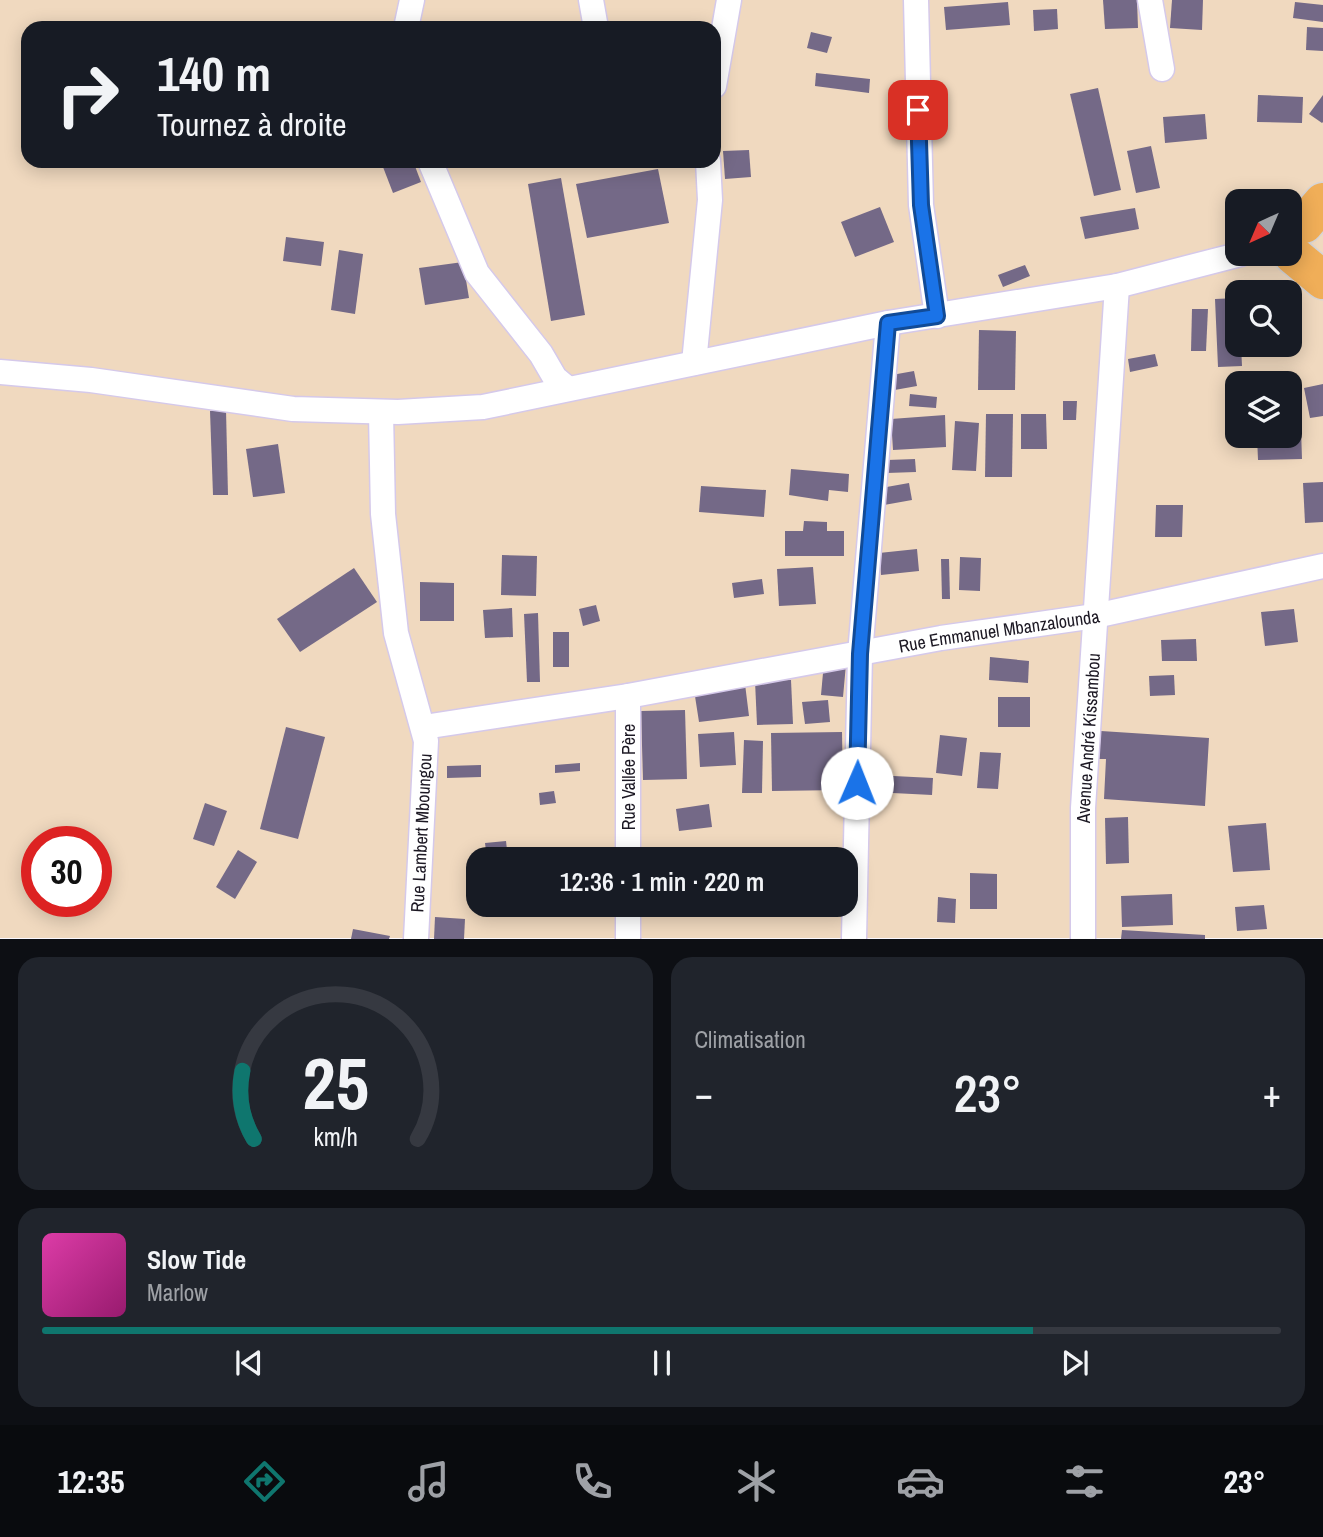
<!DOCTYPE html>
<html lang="fr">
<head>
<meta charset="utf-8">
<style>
	body { margin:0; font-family:"Archivo Narrow",sans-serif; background:#20242c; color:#f1f3f6; height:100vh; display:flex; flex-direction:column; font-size:26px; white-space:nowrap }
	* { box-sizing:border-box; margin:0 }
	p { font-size:23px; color:#9ea1a6 }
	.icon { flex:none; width:38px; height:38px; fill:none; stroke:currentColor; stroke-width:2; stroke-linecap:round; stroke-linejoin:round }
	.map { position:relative; height:939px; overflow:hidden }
	.side { display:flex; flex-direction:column; gap:18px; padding:18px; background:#0d0f14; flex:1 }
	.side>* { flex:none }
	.top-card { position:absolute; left:21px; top:21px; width:700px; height:147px; border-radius:21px; box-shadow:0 4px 18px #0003; background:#171b24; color:#f1f3f6; overflow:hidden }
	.needle { width:46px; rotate:224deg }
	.tools { position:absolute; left:1225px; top:189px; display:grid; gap:14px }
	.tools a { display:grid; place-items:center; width:77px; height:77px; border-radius:14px; background:#171b24; box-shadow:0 4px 18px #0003; font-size:35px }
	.speed { position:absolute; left:21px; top:826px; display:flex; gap:14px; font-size:35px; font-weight:700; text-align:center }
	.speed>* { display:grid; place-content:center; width:91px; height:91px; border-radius:50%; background:#171b24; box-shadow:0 4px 18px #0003; line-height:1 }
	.speed .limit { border:10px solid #d22; background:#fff; color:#111 }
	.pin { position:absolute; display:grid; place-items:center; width:60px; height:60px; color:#fff; margin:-30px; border-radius:14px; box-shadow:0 4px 10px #0006 }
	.me { position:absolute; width:77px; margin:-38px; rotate:1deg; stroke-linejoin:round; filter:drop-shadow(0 0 5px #0008) }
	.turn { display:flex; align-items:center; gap:24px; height:147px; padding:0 21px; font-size:32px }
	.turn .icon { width:91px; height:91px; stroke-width:2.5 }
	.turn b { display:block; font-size:49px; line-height:60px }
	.big { font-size:52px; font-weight:600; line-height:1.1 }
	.side .tile { flex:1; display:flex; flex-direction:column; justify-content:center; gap:10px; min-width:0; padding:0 24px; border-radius:21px; background:#20242c }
	.side .dial { align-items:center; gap:0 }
	.dial svg { height:182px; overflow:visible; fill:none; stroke:#363941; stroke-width:7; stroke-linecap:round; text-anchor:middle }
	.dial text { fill:#f1f3f6; stroke:none }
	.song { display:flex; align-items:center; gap:21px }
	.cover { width:84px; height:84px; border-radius:10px; background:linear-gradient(135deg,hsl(320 70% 55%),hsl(320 70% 35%)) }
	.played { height:7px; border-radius:4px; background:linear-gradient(90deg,#0f766e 80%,#363941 80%) }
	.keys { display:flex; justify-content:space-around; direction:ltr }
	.heat { display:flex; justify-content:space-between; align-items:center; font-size:38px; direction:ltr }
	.side .tiles { flex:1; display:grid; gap:18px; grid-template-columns:1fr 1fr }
	.tile:last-child { grid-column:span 2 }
	.trip { position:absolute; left:466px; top:847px; width:392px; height:70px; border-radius:21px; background:#171b24; box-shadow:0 4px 18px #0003; font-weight:600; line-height:70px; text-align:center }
	.menu { display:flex; height:112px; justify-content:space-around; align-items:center; background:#090b0e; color:#9ea1a6 }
	.menu .icon { width:49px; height:49px }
	.menu .active { color:#0f766e }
	.menu b { font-size:32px; color:#f1f3f6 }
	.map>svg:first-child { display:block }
	.green { fill:#f0d9bf; fill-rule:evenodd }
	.building { fill:#746987 }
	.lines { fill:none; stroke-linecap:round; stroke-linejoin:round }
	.street-casing { stroke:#d5c9ea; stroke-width:27 }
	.highway-casing { stroke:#d6d5d7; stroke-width:41 }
	.street { stroke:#fff; stroke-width:24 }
	.highway { stroke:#f0ae58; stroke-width:38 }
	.route-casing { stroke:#114b97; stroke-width:18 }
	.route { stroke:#1a73e8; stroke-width:12 }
	.labels { text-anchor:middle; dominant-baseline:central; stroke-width:5; stroke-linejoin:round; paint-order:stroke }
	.street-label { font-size:18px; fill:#1c1823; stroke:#fff }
</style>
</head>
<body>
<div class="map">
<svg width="1323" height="939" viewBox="0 0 1323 939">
	<rect width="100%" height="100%" fill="#f9f7fe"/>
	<path class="green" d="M0,0H1323V938H0ZM28,28H714V161H28ZM1237,201H1290V254H1237ZM1237,292H1290V345H1237ZM1237,383H1290V436H1237ZM37,842H96V901H37ZM478,859H845V905H478Z"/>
	<g class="building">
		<path d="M1103,0H1137L1138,28L1105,29Z"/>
		<path d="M1172,0H1203L1202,30L1170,28Z"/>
		<path d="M1008,2L1010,25L946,30L944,7Z"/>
		<path d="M1295,2L1323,5V22L1293,18Z"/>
		<path d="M1057,9L1058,29L1034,31L1033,10Z"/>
		<path d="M1307,27L1323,28V51L1306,50Z"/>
		<path d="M811,32L832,37L827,53L807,48Z"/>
		<path d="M816,73L870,79L869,93L815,86Z"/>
		<path d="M1098,88L1121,190L1094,196L1070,94Z"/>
		<path d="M1258,95L1303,97L1302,123L1257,122Z"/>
		<path d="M1323,95V122L1322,123L1309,114Z"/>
		<path d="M1205,114L1207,139L1165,143L1163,117Z"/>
		<path d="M1151,146L1160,188L1136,193L1127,151Z"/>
		<path d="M749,150L751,177L725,179L723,151Z"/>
		<path d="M398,161H413L421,182L393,193L383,167Z"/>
		<path d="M658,169L669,223L587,238L576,184Z"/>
		<path d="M561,178L585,315L551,321L528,184Z"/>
		<path d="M880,207L894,242L855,257L841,222Z"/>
		<path d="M1135,208L1139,229L1085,239L1080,217Z"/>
		<path d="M286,237L324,242L321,266L283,261Z"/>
		<path d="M339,250L363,254L355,314L331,310Z"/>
		<path d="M463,262L469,298L425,305L419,268Z"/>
		<path d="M1025,265L1030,276L1003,287L998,275Z"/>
		<path d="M1237,298V345H1241L1242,366L1218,367L1215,299Z"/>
		<path d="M1192,309H1208L1206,351H1191Z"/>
		<path d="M979,330L1016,331L1015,390H978Z"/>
		<path d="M1155,354L1158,366L1130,372L1128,359Z"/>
		<path d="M914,371L917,386L889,391L886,376Z"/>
		<path d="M1323,384V416L1310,418L1304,388Z"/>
		<path d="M910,394L937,397L936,408L909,406Z"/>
		<path d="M1063,401H1077L1076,420H1063Z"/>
		<path d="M226,410L228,495H213L210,411Z"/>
		<path d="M986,414H1013L1012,477H985Z"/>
		<path d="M1021,414H1046L1047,449H1021Z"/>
		<path d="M945,415L946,447L893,450L891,419Z"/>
		<path d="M955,421L979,423L976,471L952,470Z"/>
		<path d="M1290,428H1301L1302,459L1258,460L1257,436H1290Z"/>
		<path d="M278,444L285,493L253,497L246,449Z"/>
		<path d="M915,459L916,472L887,473V460Z"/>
		<path d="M791,469L849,474L848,492L829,490L828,501L789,495Z"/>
		<path d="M1323,482V522L1305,523L1303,483Z"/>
		<path d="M909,483L912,500L884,505L881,488Z"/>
		<path d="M701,486L766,490L764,517L699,512Z"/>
		<path d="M1156,505H1183L1182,537H1155Z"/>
		<path d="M804,521L827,522V531H844V556H785V531H803Z"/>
		<path d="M917,549L919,571L881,575L879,553Z"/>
		<path d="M502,555L537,556L536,596L501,595Z"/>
		<path d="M960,557L981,558L980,591L959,590Z"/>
		<path d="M941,559H949L950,599H942Z"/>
		<path d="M813,567L816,604L779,606L777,569Z"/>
		<path d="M354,568L377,602L300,652L277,619Z"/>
		<path d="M762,579L764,594L734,598L732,583Z"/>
		<path d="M420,582L454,583V621H420Z"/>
		<path d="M596,605L600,621L583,626L579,609Z"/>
		<path d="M512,608L513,637L485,638L483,610Z"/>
		<path d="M1294,609L1298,642L1265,646L1261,612Z"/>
		<path d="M538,613L540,682H527L524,614Z"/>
		<rect x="553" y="632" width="16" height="35"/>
		<path d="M1196,639L1197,661H1162L1161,640Z"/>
		<path d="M990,657L1029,661L1028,683L989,680Z"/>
		<path d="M824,662L846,664L843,697L821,695Z"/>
		<path d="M1174,675L1175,695L1150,696L1149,676Z"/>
		<path d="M791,680L793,724L757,725L755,681Z"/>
		<path d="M745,684L749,716L699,722L694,690Z"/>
		<rect x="998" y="697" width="32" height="30"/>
		<path d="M828,700L830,722L805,724L802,702Z"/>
		<path d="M685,710L687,779L643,780L641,711Z"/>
		<path d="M286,727L325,737L298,839L260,829Z"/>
		<path d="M1101,731L1209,738L1205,806L1104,799L1106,759H1099Z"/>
		<path d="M734,732L736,765L700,767L698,734Z"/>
		<path d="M842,732L843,790L772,791L771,733Z"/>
		<path d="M940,735L967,738L962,776L936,773Z"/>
		<path d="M744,740L763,741L762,793H742Z"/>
		<path d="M980,752L1001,753L998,789L977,788Z"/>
		<path d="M580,763V771L555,773V765Z"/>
		<path d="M481,765V777L447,778V766Z"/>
		<path d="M874,775L933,778L932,795L873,792Z"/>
		<path d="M554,791L556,803L540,805L539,793Z"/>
		<path d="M205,803L227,811L214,846L193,839Z"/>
		<path d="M709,804L712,827L679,831L676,809Z"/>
		<path d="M1128,817L1129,863L1106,864L1105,818Z"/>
		<path d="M1266,823L1270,870L1233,872L1228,826Z"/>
		<path d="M506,841L508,859H487L485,843Z"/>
		<path d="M238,850L257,862L235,899L216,887Z"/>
		<path d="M970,873L997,874V909H970Z"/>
		<path d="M1172,894L1173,925L1122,927L1121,896Z"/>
		<path d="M938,897L956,899L955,923L937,922Z"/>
		<path d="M520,905H556V915L520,916Z"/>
		<path d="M1264,905L1267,929L1237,931L1235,907Z"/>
		<path d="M435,917L465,919L464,939H434Z"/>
		<path d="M353,929L390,936L389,939H351Z"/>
		<path d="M1122,930L1205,935V939H1121Z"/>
	</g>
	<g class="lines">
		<defs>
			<g id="street">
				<path d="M591,0L596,28"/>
				<path d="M916,0L921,205L937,316"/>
				<path d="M1150,0L1162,69"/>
				<path d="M406,28L412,0"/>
				<path d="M714,86L729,0"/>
				<path d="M430,161L477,273L541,354L555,378L567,388"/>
				<path d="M694,363L710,200L708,161"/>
				<path d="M0,372L91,380L293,409L398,412L483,407L888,323L1117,286L1241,254"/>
				<path d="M381,412L383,514L396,633L426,741L416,939"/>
				<path d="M628,696V859"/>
				<path id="s1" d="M424,727L628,696L941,638L1095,616L1323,566"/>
				<path d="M628,905V939"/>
				<path d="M854,939L860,654L888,323"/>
				<path id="s2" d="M1083,939V808L1117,286"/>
			</g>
			<g id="highway">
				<path d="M1304,224L1323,202"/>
				<path d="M1293,255L1323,280"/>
			</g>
		</defs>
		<use href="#street" class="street-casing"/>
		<use href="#highway" class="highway-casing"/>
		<use href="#street" class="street"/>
		<use href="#highway" class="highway"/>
	</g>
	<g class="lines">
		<defs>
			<path id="route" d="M857,783L860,654L888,323L937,316L921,205L918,110"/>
		</defs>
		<use href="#route" class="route-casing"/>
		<use href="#route" class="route"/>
	</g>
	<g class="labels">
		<g class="street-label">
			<text stroke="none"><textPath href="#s1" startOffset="583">Rue Emmanuel Mbanzalounda</textPath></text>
			<text stroke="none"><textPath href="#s2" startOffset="201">Avenue André Kissambou</textPath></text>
			<text transform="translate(628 777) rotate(-90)">Rue Vallée Père</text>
			<text transform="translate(421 833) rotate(-87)">Rue Lambert Mboungou</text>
		</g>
	</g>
</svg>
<div class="tools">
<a><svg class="needle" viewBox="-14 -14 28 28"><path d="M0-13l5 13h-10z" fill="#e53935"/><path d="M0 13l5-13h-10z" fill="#9ea1a6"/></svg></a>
<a><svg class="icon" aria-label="search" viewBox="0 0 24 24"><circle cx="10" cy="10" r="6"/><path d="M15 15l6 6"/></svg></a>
<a><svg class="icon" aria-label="layers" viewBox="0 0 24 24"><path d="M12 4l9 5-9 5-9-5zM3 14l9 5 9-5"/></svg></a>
</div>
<div class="speed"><div class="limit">30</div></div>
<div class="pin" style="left:918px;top:110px;background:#d93025"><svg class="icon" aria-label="arrive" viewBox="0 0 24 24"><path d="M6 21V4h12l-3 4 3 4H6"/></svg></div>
<svg class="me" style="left:857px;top:783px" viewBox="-20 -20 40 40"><circle r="19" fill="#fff"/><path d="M0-13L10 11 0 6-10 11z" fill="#1a73e8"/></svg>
<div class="trip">12:36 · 1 min · 220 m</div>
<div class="top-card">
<div class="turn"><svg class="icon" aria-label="right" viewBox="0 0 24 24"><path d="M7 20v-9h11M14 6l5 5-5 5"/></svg><div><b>140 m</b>Tournez à droite</div></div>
</div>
</div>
<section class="side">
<div class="tiles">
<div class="tile dial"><svg viewBox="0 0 100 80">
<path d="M14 69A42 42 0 1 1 86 69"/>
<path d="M14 69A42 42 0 0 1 9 39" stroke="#0f766e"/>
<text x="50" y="56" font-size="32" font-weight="700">25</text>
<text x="50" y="72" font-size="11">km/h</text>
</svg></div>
<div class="tile"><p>Climatisation</p>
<div class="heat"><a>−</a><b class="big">23°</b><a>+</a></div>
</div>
<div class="tile">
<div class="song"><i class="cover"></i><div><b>Slow Tide</b><p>Marlow</p></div></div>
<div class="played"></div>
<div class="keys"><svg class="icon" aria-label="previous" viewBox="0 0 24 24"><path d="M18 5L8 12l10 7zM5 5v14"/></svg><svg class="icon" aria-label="pause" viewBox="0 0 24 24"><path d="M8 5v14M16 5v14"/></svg><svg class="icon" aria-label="next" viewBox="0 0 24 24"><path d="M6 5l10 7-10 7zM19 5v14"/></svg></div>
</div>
</div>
</section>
<nav class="menu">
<b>12:35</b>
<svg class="icon active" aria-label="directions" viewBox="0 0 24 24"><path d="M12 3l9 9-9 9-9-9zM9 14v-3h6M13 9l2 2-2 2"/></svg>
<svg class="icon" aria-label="music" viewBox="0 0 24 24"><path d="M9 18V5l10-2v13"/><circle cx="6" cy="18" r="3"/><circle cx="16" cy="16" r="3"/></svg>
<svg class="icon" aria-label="phone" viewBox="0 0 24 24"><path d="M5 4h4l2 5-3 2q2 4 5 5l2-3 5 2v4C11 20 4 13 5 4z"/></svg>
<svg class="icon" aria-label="climate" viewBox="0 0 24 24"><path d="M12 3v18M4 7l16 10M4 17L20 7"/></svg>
<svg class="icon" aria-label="car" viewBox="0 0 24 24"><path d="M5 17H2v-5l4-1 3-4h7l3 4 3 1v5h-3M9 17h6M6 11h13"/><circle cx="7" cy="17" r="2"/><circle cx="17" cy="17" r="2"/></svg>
<svg class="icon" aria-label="filters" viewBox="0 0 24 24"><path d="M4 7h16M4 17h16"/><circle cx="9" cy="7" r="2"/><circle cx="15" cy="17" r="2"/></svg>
<b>23°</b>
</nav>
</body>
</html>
